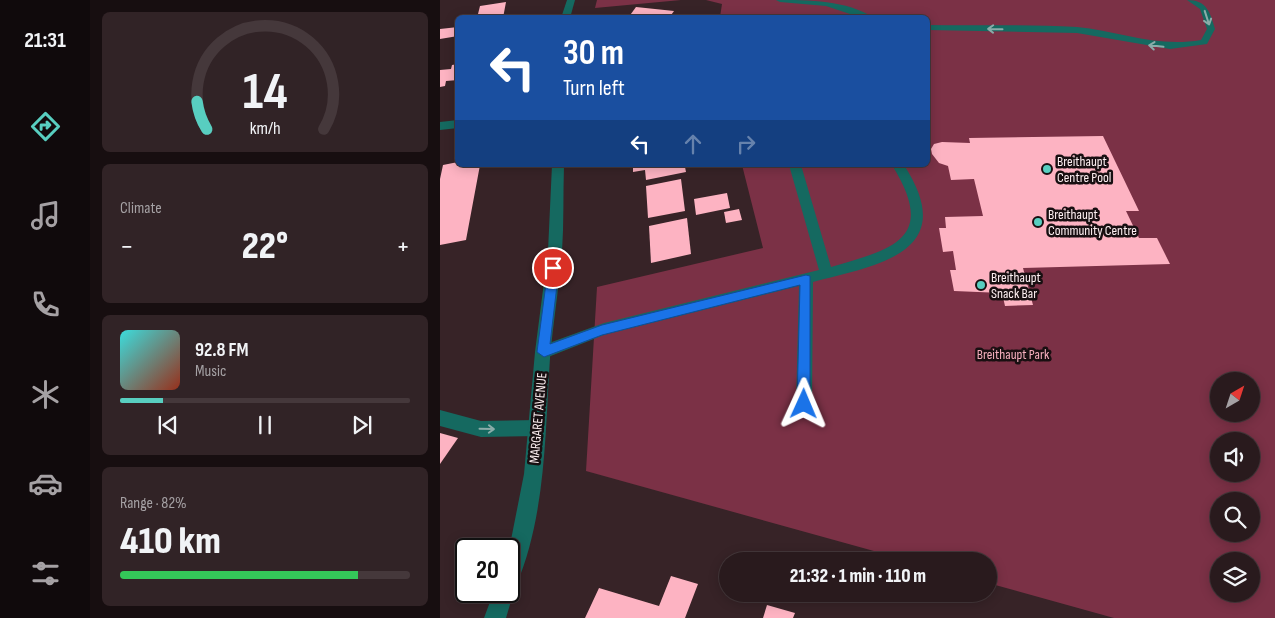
<!DOCTYPE html>
<html lang="en">
<head>
<meta charset="utf-8">
<style>
	body { margin:0; font-family:"Sofia Sans Condensed",sans-serif; background:#312326; color:#f1f3f6; height:100vh; display:flex; flex-direction:column; font-size:19px; white-space:nowrap }
	* { box-sizing:border-box; margin:0 }
	p { font-size:16px; color:#a5a1a4 }
	.icon { flex:none; width:28px; height:28px; fill:none; stroke:currentColor; stroke-width:2; stroke-linecap:round; stroke-linejoin:round }
	.map { position:relative; flex:1; overflow:hidden }
	.side { display:flex; flex-direction:column; gap:12px; padding:12px; background:#170e10; width:350px }
	.side>* { flex:none }
	.hud { position:absolute; left:15px; top:15px; width:475px; height:152px; border-radius:8px; box-shadow:0 2px 12px #0003,0 0 0 1px #45383b; background:#1a4fa0; color:#fff; overflow:hidden }
	.needle { width:32px; rotate:39deg }
	.tools { position:absolute; left:770px; top:372px; display:grid; gap:10px }
	.tools a { display:grid; place-items:center; width:50px; height:50px; border-radius:50%; background:#291a1d; box-shadow:0 2px 12px #0003,0 0 0 1px #45383b; font-size:25px }
	.speed { position:absolute; left:15px; top:538px; display:flex; gap:10px; font-size:25px; font-weight:700; text-align:center }
	.speed>* { display:grid; place-content:center; width:65px; height:65px; border-radius:50%; background:#291a1d; box-shadow:0 2px 12px #0003,0 0 0 1px #45383b; line-height:1 }
	.speed .limit { border:2px solid #111; border-radius:8px; background:#fff; color:#111 }
	.pin { position:absolute; display:grid; place-items:center; width:42px; height:42px; color:#fff; margin:-21px; border:2px solid #fff; border-radius:50%; box-shadow:0 1px 5px #0007 }
	.me { position:absolute; width:55px; margin:-28px; rotate:1deg; stroke-linejoin:round; filter:drop-shadow(0 0 4px #0008) }
	.turn { display:flex; align-items:center; gap:18px; height:105px; padding:0 25px; font-size:22px }
	.turn .icon { width:65px; height:65px; stroke-width:2.5 }
	.turn b { display:block; font-size:35px; line-height:42px }
	.lanes { display:flex; align-items:center; height:48px; padding:0 25px; background:#0003; justify-content:center; gap:25px; direction:ltr }
	.lanes .off { opacity:.35 }
	.big { font-size:38px; font-weight:800; line-height:1.1 }
	.side .card { flex:1; display:flex; flex-direction:column; justify-content:center; gap:8px; min-width:0; padding:0 18px; border-radius:8px; background:#312326 }
	.side .dial { align-items:center; gap:0 }
	.dial svg { height:130px; overflow:visible; fill:none; stroke:#45383b; stroke-width:7; stroke-linecap:round; text-anchor:middle }
	.dial text { fill:#f1f3f6; stroke:none }
	.song { display:flex; align-items:center; gap:15px }
	.cover { width:60px; height:60px; border-radius:8px; background:linear-gradient(135deg,hsl(180 70% 55%),hsl(10 70% 35%)) }
	.played { height:5px; border-radius:2px; background:linear-gradient(90deg,#58cec0 15%,#45383b 15%) }
	.keys { display:flex; justify-content:space-around; direction:ltr }
	.heat { display:flex; justify-content:space-between; align-items:center; font-size:28px; direction:ltr }
	.charge { height:8px; border-radius:4px; background:linear-gradient(90deg,#34c759 82%,#45383b 0) }
	.trip { position:absolute; left:279px; top:552px; width:278px; height:50px; border-radius:25px; background:#291a1d; box-shadow:0 2px 12px #0003,0 0 0 1px #45383b; font-weight:800; line-height:50px; text-align:center }
	main { display:flex; flex:1; min-height:0 }
	.tabs { display:flex; flex-direction:column; width:90px; justify-content:space-around; align-items:center; background:#100a0c; color:#a5a1a4 }
	.tabs .icon { width:35px; height:35px }
	.tabs .selected { color:#58cec0 }
	.tabs b { font-size:22px; color:#f1f3f6 }
	.map>svg:first-child { display:block }
	.green { fill:#7b3146; fill-rule:evenodd }
	.building { fill:#fdb3c2 }
	.lines { fill:none; stroke-linecap:round; stroke-linejoin:round }
	.service { fill:#156960; fill-rule:evenodd }
	.minor { fill:#156960; fill-rule:evenodd }
	.tertiary { fill:#156960; fill-rule:evenodd }
	.oneway { stroke:#8aaca9 }
	.route { fill:#1a73e8; stroke:#114b97 }
	.poi-dot { fill:#58cec0; stroke:#180f11; stroke-width:2 }
	.labels { text-anchor:middle; dominant-baseline:central; stroke-width:5; stroke-linejoin:round; paint-order:stroke }
	.poi-label { font-size:14px; fill:#fef0f2; stroke:#180f11; text-anchor:start }
	.park-label { font-size:14px; fill:#f7b0bf; stroke:#180f11 }
	.street-label { font-size:14px; fill:#fef0f2; stroke:#180f11 }
</style>
</head>
<body>
<main>
<nav class="tabs">
<b>21:31</b>
<svg class="icon selected" aria-label="directions" viewBox="0 0 24 24"><path d="M12 3l9 9-9 9-9-9zM9 14v-3h6M13 9l2 2-2 2"/></svg>
<svg class="icon" aria-label="music" viewBox="0 0 24 24"><path d="M9 18V5l10-2v13"/><circle cx="6" cy="18" r="3"/><circle cx="16" cy="16" r="3"/></svg>
<svg class="icon" aria-label="phone" viewBox="0 0 24 24"><path d="M5 4h4l2 5-3 2q2 4 5 5l2-3 5 2v4C11 20 4 13 5 4z"/></svg>
<svg class="icon" aria-label="climate" viewBox="0 0 24 24"><path d="M12 3v18M4 7l16 10M4 17L20 7"/></svg>
<svg class="icon" aria-label="car" viewBox="0 0 24 24"><path d="M5 17H2v-5l4-1 3-4h7l3 4 3 1v5h-3M9 17h6M6 11h13"/><circle cx="7" cy="17" r="2"/><circle cx="17" cy="17" r="2"/></svg>
<svg class="icon" aria-label="filters" viewBox="0 0 24 24"><path d="M4 7h16M4 17h16"/><circle cx="9" cy="7" r="2"/><circle cx="15" cy="17" r="2"/></svg>
</nav>
<section class="side">
<div class="card dial"><svg viewBox="0 0 100 80">
<path d="M14 69A42 42 0 1 1 86 69"/>
<path d="M14 69A42 42 0 0 1 8 52" stroke="#58cec0"/>
<text x="50" y="56" font-size="32" font-weight="700">14</text>
<text x="50" y="72" font-size="11">km/h</text>
</svg></div>
<div class="card"><p>Climate</p>
<div class="heat"><a>−</a><b class="big">22°</b><a>+</a></div>
</div>
<div class="card">
<div class="song"><i class="cover"></i><div><b>92.8 FM</b><p>Music</p></div></div>
<div class="played"></div>
<div class="keys"><svg class="icon" aria-label="previous" viewBox="0 0 24 24"><path d="M18 5L8 12l10 7zM5 5v14"/></svg><svg class="icon" aria-label="pause" viewBox="0 0 24 24"><path d="M8 5v14M16 5v14"/></svg><svg class="icon" aria-label="next" viewBox="0 0 24 24"><path d="M6 5l10 7-10 7zM19 5v14"/></svg></div>
</div>
<div class="card"><p>Range · 82%</p><b class="big">410 km</b><div class="charge"></div></div>
</section>
<div class="map">
<svg width="835" height="618" viewBox="0 0 835 618">
	<rect width="100%" height="100%" fill="#372327"/>
	<g class="green">
		<path d="M157,0H241L155,8Z"/>
		<path d="M266,0H835V618H674L548,583V561H470L146,471L157,287L323,248L302,165H488V18L280,17L282,4ZM779,381H811V414H779ZM779,441H811V474H779ZM779,501H811V534H779ZM779,561H811V594H779Z"/>
	</g>
	<g class="building">
		<path d="M66,2L63,18H37L40,6Z"/>
		<path d="M196,7L234,11L229,18H188Z"/>
		<path d="M18,27V36L0,39V29Z"/>
		<path d="M18,64V80L6,81L5,86L0,87V70L11,69L12,65Z"/>
		<path d="M663,136L699,211H686L699,238H717L730,264L583,268L593,305L565,306L562,293L514,291L510,270H516L513,251L503,252L499,228H506L505,217L543,216L534,179L511,180L508,166L499,163L492,154L491,149L494,144L502,142L530,143L529,138Z"/>
		<path d="M18,162V165H40L26,240L0,245V179L3,165Z"/>
		<path d="M193,165H250L251,166L245,167L246,172L206,180L205,170L193,172Z"/>
		<path d="M241,179L245,211L208,218L206,186Z"/>
		<path d="M287,193L290,208L256,215L254,199Z"/>
		<path d="M299,209L302,220L286,223L284,212Z"/>
		<path d="M247,218L251,254L211,263L209,226Z"/>
		<path d="M0,433L18,438L0,464Z"/>
		<path d="M231,576L258,584L245,618H145L159,588L219,606Z"/>
		<path d="M327,605L355,613L353,618H323Z"/>
	</g>
	<g class="lines">
		<g class="service">
			<path d="M336,0C368,0 407,0 434,18H422L386,6L340,2Z"/>
			<path d="M747,0C767,0 770,12 775,29L767,44L730,49L637,33L488,30V25C537,26 587,24 637,27C679,31 717,48 761,40L767,29L760,9Z"/>
			<path d="M349,165H361L391,267C453,249 498,239 452,165H464C521,253 437,265 373,282L372,404L369,409L364,411L359,409L356,404L359,286L164,335L103,359L98,357L96,352L98,347L164,323L379,270Z"/>
			<path d="M0,410L41,421L98,420L104,422L106,428L104,434L98,436L41,437L0,426Z"/>
		</g>
		<path class="minor" d="M18,120V128L0,130V122Z"/>
		<g class="tertiary">
			<path d="M127,0H135L130,18H121Z"/>
			<path d="M112,165H124C123,194 124,223 122,252C119,288 113,323 110,358C105,434 106,515 76,586L73,588L74,591L66,618H44L54,591H69V550L84,474L95,352L108,251Z"/>
		</g>
	</g>
	<defs><path id="oneway-shaft" d="M-6 0H5M1.5-3L5.5 0L1.5 3" fill="none" stroke-width="1.6" stroke-linecap="round" stroke-linejoin="round" transform="scale(1.25)"/></defs>
	<g class="oneway">
		<use href="#oneway-shaft" transform="translate(767 18) rotate(72)"/>
		<use href="#oneway-shaft" transform="translate(555 29) rotate(-179)"/>
		<use href="#oneway-shaft" transform="translate(716 46) rotate(-174)"/>
		<use href="#oneway-shaft" transform="translate(47 429) rotate(1)"/>
	</g>
	<path class="route" d="M113,263L119,268L110,344L162,325L366,275L370,276V404L368,408L364,410L359,408L357,404L360,285L162,335L104,357L97,352L108,268Z"/>
	<g class="poi-dot">
		<circle cx="607" cy="169" r="5"/>
		<circle cx="598" cy="222" r="5"/>
		<circle cx="541" cy="285" r="5"/>
	</g>
	<g class="labels">
		<g class="poi-label">
			<text x="617" y="161">Breithaupt<tspan x="617" dy="16">Centre Pool</tspan></text>
			<text x="608" y="214">Breithaupt<tspan x="608" dy="16">Community Centre</tspan></text>
			<text x="551" y="277">Breithaupt<tspan x="551" dy="16">Snack Bar</tspan></text>
		</g>
		<g class="park-label">
			<text x="573" y="354">Breithaupt Park</text>
		</g>
		<g class="street-label">
			<text transform="translate(98 418) rotate(-85)">MARGARET AVENUE</text>
		</g>
	</g>
</svg>
<div class="tools">
<a><svg class="needle" viewBox="-14 -14 28 28"><path d="M0-13l5 13h-10z" fill="#e53935"/><path d="M0 13l5-13h-10z" fill="#a5a1a4"/></svg></a>
<a><svg class="icon" aria-label="sound" viewBox="0 0 24 24"><path d="M4 9h4l5-4v14l-5-4H4zM17 9q2 3 0 6"/></svg></a>
<a><svg class="icon" aria-label="search" viewBox="0 0 24 24"><circle cx="10" cy="10" r="6"/><path d="M15 15l6 6"/></svg></a>
<a><svg class="icon" aria-label="layers" viewBox="0 0 24 24"><path d="M12 4l9 5-9 5-9-5zM3 14l9 5 9-5"/></svg></a>
</div>
<div class="speed"><div class="limit">20</div></div>
<div class="pin" style="left:113px;top:268px;background:#d93025"><svg class="icon" aria-label="arrive" viewBox="0 0 24 24"><path d="M6 21V4h12l-3 4 3 4H6"/></svg></div>
<svg class="me" style="left:364px;top:404px" viewBox="-20 -20 40 40"><path d="M0-17L14 15 0 8-14 15z" fill="#1a73e8" stroke="#fff" stroke-width="4"/></svg>
<div class="trip">21:32 · 1 min · 110 m</div>
<div class="hud">
<div class="turn"><svg class="icon" aria-label="left" viewBox="0 0 24 24"><path d="M17 20v-9H6M10 6l-5 5 5 5"/></svg><div><b>30 m</b>Turn left</div></div>
<div class="lanes"><svg class="icon" aria-label="left" viewBox="0 0 24 24"><path d="M17 20v-9H6M10 6l-5 5 5 5"/></svg><svg class="icon off" aria-label="ahead" viewBox="0 0 24 24"><path d="M12 20V5M6 11l6-6 6 6"/></svg><svg class="icon off" aria-label="right" viewBox="0 0 24 24"><path d="M7 20v-9h11M14 6l5 5-5 5"/></svg></div>
</div>
</div>
</main>
</body>
</html>
